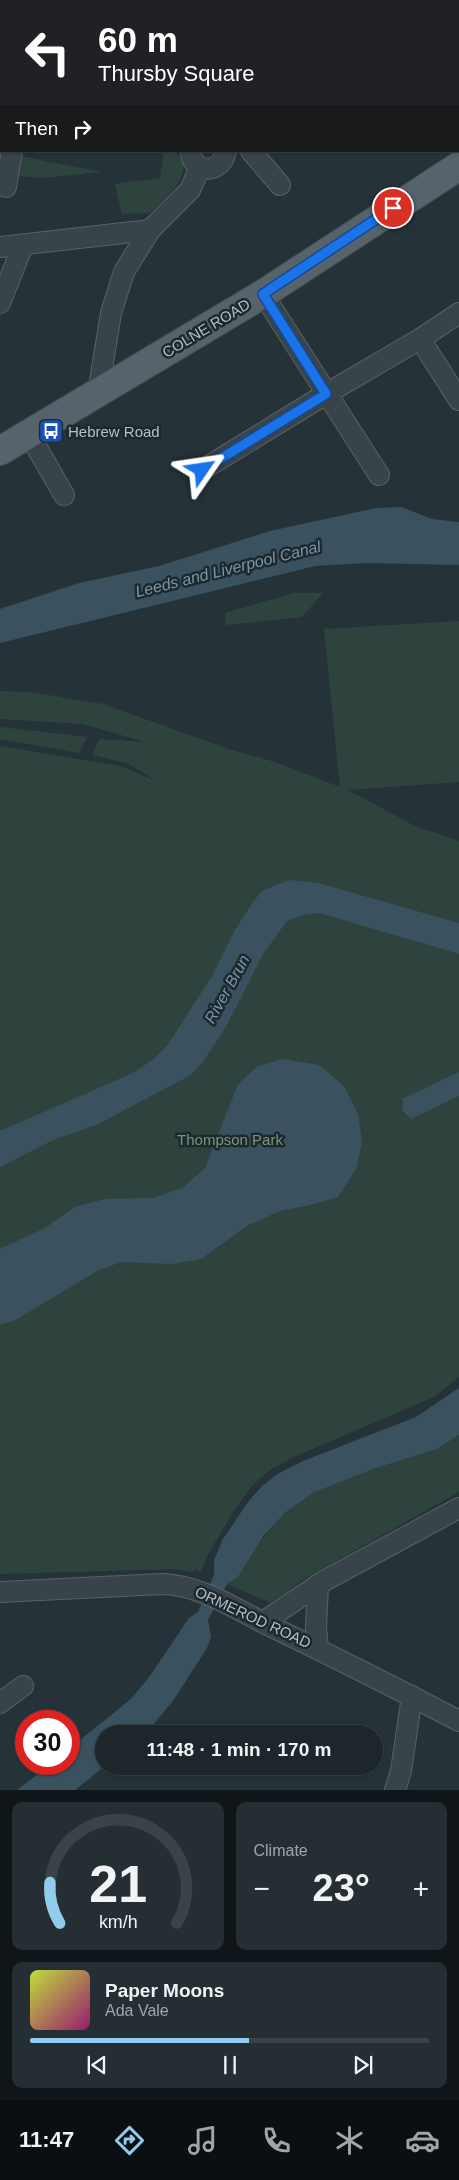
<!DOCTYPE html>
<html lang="en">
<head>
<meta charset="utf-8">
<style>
	body { margin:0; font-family:Helvetica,sans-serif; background:#252e33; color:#f1f3f6; height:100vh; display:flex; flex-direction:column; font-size:19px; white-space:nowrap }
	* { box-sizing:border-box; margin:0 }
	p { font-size:16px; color:#a0a5a9 }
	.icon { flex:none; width:28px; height:28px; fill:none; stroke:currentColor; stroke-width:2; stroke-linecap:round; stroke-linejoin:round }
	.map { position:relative; height:1790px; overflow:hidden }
	.details { display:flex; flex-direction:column; gap:12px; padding:12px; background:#0f1518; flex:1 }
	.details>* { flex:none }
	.top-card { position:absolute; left:0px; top:0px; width:460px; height:152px; box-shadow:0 1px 4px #0004,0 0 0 1px #3a4347; background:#202124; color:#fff; overflow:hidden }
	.speed { position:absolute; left:15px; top:1710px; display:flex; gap:10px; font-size:25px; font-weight:700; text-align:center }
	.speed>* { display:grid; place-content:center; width:65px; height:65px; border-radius:50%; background:#1c262b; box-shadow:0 1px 4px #0004,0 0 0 1px #3a4347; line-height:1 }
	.speed .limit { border:8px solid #d22; background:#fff; color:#111 }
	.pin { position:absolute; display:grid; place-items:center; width:42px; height:42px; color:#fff; margin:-21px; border:2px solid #fff; border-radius:50%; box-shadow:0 1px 5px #0007 }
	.me { position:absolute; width:55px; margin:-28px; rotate:58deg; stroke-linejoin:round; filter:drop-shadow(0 0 4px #0008) }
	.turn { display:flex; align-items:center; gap:18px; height:105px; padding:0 15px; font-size:22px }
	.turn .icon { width:65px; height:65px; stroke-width:2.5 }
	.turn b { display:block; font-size:35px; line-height:42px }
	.then { display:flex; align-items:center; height:48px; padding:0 15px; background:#0003; gap:10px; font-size:19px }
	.big { font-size:38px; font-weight:700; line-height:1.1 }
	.details .tile { flex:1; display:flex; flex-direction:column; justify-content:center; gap:8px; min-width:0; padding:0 18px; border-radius:10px; background:#252e33 }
	.details .dial { align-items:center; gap:0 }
	.dial svg { height:130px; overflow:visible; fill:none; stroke:#3a4347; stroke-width:7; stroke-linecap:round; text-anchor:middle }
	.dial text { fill:#f1f3f6; stroke:none }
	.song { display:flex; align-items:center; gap:15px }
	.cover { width:60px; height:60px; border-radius:8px; background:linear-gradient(135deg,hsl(70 70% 55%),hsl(320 70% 35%)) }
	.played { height:5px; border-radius:2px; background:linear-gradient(90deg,#91cbed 55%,#3a4347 55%) }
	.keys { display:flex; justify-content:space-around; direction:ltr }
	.heat { display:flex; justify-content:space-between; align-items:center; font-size:28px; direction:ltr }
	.details .tiles { flex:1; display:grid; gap:12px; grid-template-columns:1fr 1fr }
	.tile:last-child { grid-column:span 2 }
	.trip { position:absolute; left:95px; top:1725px; width:288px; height:50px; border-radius:25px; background:#1c262b; box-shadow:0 1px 4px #0004,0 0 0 1px #3a4347; font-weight:700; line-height:50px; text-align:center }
	.tab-bar { display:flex; height:80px; justify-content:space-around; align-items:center; background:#0b0f11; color:#a0a5a9 }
	.tab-bar .icon { width:35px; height:35px }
	.tab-bar .active { color:#91cbed }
	.tab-bar b { font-size:22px; color:#f1f3f6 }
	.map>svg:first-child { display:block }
	.green { fill:#2e433d }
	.water { fill:#3a525f }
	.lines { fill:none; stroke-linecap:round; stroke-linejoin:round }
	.street-casing { stroke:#576268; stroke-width:22 }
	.primary-casing { stroke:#455056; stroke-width:30 }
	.street { stroke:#38444a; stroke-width:20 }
	.primary { stroke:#57636a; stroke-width:28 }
	.route-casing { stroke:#114b97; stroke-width:12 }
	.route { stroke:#1a73e8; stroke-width:9 }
	.labels { text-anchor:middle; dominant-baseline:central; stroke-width:5; stroke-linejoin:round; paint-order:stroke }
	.street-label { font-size:15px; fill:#b4bfc5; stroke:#1e292f }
	.poi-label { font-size:15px; fill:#b4bfc5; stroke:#1e292f; text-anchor:start }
	.park-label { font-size:15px; fill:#759974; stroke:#1e292f }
	.water-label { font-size:16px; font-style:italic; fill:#7796a6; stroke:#1e292f }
</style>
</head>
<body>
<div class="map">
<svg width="459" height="1790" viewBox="0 0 459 1790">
	<rect width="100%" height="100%" fill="#253339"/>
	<g class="green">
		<path d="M164,151H176C178,154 181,158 183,162C188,181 162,201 150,213L122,214L115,184L160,178Z"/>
		<path d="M20,156L102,172L44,178L16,176Z"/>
		<path d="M294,593H323L302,617L226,625L225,613Z"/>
		<path d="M459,621V782L348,790L413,825L459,841V923L336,889L327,915L459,954V1377L434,1397L294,1457L271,1469L251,1487L233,1512L207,1556L201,1572L195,1569L192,1572L176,1569L0,1574V746L121,766L158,782L127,763L92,755L99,739L145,742L82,724L0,719V691L30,692L103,704L229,749L275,762L340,787L324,629Z"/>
		<path d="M0,727L88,737L78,753L0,739Z"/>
		<path d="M459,1435V1492L306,1578L271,1603L227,1584L238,1577L264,1536L287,1511L315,1492L373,1469L437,1449Z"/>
	</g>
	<g class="water">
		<path d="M401,507L432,519L459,522V565L368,563L315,566L0,643V609L79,583L159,566L270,531L376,508Z"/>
		<path d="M289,880L318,883L459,923V954L319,913L303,915L287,921L263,954L227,1025L203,1062L191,1075L98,1124L53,1140L0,1167V1131L133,1073L154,1059L169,1043L212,976L235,930L253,902L262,891Z"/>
		<path d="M284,1059L319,1065L344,1086L358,1114L362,1143L356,1169L338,1197L310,1205L280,1211L248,1225L201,1259L171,1264L121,1262L97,1271L14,1321L0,1324V1249L45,1228L75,1207L104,1199L154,1198L182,1188L205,1168L238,1084L258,1066Z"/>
		<path d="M459,1072V1096L411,1119L402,1110L403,1103L402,1099Z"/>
		<path d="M459,1388V1435L437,1449L373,1469L315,1492L287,1511L264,1535L238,1577L227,1584L208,1620L211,1636L207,1648L173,1701L145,1734H104L105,1766L75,1790H17L51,1764H69V1749L131,1699L150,1676L189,1618L198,1612L214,1575V1560L223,1539L248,1502L262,1486L279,1473L303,1461L416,1417Z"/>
	</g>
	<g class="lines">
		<defs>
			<g id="street">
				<path d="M0,0L5,1"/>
				<path d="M404,0L405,1"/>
				<path d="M39,1L40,0"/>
				<path d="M133,1V0"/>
				<path d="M230,1V0"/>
				<path d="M297,1L298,0"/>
				<path d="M459,83V84"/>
				<path d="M0,98H1"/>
				<path d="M191,151C191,174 222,175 226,151"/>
				<path d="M251,151L280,185"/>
				<path d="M6,187L12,151"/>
				<path d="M0,247L150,230"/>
				<path d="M263,294L379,475"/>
				<path d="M0,303L23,245"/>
				<path d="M420,339L459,400"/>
				<path d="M98,393L111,313L124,272L150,230L190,190L200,167"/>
				<path d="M29,434L64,495"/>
				<path d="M202,470L326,394L420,339L459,313"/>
				<path d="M0,1592L162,1584C199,1585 231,1606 264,1623C330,1655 394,1687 459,1721"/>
				<path d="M263,1622L324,1581L459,1508"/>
				<path d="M318,1648L316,1628L318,1585"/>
				<path d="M0,1703L23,1686"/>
				<path d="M395,1790L401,1771L412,1696"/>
			</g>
			<path id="primary" d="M0,451L263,294L459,166"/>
		</defs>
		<use href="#street" class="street-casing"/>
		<use href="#primary" class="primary-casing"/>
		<use href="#street" class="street"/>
		<use href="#primary" class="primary"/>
	</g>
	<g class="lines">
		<defs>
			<path id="route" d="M202,470L326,394L263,294L393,208"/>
		</defs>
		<use href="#route" class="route-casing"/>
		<use href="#route" class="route"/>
	</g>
	<defs>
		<symbol id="bus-square" viewBox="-11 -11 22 22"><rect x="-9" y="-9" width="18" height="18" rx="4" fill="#1a4fb4" stroke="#1e292f"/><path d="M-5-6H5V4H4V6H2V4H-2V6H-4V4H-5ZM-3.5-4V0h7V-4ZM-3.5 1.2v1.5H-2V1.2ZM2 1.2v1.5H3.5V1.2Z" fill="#fff"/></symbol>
	</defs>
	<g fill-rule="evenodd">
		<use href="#bus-square" x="37" y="417" width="28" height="28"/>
	</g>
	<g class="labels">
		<g class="street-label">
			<text transform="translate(206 328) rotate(-31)">COLNE ROAD</text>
			<text transform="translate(253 1617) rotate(25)">ORMEROD ROAD</text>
		</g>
		<g class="poi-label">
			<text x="68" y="431">Hebrew Road</text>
		</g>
		<g class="park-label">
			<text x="230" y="1139">Thompson Park</text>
		</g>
		<g class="water-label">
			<text transform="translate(228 569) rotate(-14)">Leeds and Liverpool Canal</text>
			<text transform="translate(227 989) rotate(-61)">River Brun</text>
		</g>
	</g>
</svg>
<div class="speed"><div class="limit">30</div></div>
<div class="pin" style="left:393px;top:208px;background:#d93025"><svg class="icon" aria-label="arrive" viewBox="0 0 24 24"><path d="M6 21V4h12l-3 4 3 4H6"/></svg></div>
<svg class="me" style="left:202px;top:470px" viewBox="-20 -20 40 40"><path d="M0-17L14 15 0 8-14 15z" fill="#1a73e8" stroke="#fff" stroke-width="4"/></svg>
<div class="trip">11:48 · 1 min · 170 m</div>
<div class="top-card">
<div class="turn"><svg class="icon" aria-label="left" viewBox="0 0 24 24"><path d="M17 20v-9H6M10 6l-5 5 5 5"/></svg><div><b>60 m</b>Thursby Square</div></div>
<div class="then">Then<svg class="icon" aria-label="right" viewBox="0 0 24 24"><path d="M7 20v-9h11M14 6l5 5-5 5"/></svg></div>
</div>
</div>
<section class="details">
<div class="tiles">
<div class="tile dial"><svg viewBox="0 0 100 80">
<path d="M14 69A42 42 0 1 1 86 69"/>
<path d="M14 69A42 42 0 0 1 8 44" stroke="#91cbed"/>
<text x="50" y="56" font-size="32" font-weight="700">21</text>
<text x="50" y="72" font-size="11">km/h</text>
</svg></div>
<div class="tile"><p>Climate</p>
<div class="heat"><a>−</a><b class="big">23°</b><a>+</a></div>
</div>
<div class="tile">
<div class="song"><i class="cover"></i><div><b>Paper Moons</b><p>Ada Vale</p></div></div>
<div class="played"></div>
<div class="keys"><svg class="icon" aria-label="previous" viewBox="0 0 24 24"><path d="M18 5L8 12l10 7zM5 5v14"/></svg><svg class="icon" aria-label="pause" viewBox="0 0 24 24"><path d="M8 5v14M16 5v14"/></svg><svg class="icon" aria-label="next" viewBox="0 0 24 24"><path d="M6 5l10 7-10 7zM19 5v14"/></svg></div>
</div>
</div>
</section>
<nav class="tab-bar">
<b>11:47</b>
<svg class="icon active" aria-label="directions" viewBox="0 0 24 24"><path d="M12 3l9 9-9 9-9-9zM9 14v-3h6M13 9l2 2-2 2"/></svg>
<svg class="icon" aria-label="music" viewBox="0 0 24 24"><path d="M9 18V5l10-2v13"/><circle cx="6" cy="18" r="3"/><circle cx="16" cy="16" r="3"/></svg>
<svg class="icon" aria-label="phone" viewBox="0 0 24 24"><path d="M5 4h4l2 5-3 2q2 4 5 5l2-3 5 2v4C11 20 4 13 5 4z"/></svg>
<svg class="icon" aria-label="climate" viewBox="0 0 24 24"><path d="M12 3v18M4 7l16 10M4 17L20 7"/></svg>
<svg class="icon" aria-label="car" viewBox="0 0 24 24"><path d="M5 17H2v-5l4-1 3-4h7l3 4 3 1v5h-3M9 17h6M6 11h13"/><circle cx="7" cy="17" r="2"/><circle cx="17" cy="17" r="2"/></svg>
</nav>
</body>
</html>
